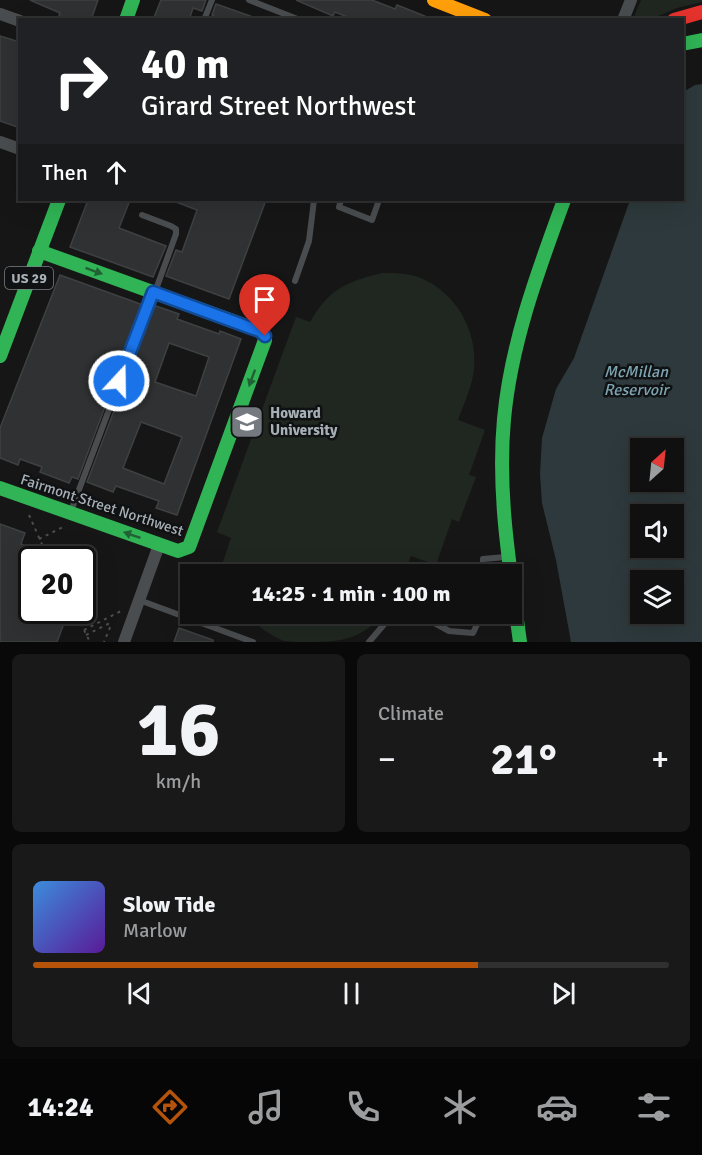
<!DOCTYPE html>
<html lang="en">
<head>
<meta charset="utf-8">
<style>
	body { margin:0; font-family:Signika,sans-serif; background:#191919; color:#f1f3f6; height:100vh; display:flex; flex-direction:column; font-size:22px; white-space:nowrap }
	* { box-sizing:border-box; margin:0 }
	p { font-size:20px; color:#9c9d9f }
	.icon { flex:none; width:33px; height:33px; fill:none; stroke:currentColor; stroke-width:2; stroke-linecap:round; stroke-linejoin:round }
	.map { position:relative; height:642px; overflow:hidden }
	.details { display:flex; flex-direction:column; gap:12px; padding:12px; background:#090909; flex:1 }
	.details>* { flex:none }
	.hud { position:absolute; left:18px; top:18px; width:666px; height:183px; border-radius:0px; box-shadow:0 6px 24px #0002,0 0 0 2px #303030; background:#202124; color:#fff; overflow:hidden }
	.needle { width:39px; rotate:27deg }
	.fabs { position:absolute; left:630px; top:438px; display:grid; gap:12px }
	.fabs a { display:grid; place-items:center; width:54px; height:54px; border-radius:0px; background:#101010; box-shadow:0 6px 24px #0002,0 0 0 2px #303030; font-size:30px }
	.speed { position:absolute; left:18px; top:546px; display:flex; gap:12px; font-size:30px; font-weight:700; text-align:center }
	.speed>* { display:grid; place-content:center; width:78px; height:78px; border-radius:50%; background:#101010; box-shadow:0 6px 24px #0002,0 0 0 2px #303030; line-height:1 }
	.speed .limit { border:3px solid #111; border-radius:9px; background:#fff; color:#111 }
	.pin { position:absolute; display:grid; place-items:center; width:51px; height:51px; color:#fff; margin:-62px -26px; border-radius:50% 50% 50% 0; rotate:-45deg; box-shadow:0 0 6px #0007 }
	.pin .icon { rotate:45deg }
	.me { position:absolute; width:66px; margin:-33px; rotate:21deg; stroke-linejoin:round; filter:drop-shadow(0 0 4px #0008) }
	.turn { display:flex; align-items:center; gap:21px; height:126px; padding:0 24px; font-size:27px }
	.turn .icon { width:78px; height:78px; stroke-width:2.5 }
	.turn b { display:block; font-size:42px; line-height:51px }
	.then { display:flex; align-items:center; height:57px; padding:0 24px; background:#0003; gap:12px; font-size:22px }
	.big { font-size:45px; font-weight:700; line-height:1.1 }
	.details .card { flex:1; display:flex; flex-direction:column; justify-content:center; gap:9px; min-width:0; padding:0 21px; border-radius:9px; background:#191919 }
	.details .dial { align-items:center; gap:0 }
	.dial b { font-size:78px; line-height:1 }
	.song { display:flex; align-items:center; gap:18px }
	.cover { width:72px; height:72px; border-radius:9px; background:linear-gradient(135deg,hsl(210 70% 55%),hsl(270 70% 35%)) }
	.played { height:6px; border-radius:3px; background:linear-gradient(90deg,#b45309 70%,#303030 70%) }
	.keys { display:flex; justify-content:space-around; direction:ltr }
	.heat { display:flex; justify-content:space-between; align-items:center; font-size:33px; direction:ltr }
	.details .tiles { flex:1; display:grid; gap:12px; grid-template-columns:1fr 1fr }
	.card:last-child { grid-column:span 2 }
	.trip { position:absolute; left:180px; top:564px; width:342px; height:60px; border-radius:0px; background:#101010; box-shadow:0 6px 24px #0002,0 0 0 2px #303030; font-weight:700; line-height:60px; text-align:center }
	.tabs { display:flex; height:96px; justify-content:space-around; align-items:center; background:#060606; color:#9c9d9f }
	.tabs .icon { width:42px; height:42px }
	.tabs .current { color:#b45309 }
	.tabs b { font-size:27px; color:#f1f3f6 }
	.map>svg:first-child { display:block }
	.green { fill:#202720 }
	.water { fill:#2d393c; fill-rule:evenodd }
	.building { fill:#303132; stroke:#3e4142; stroke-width:1.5; fill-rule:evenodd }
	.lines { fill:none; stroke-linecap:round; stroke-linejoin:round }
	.path { stroke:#4c4e51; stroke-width:2; stroke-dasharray:3 4.5; stroke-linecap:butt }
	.lane { stroke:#4a4d4f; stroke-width:6 }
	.street { stroke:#4a4d4f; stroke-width:12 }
	.fast { stroke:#30b455; stroke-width:14 }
	.slow { stroke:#ff9f0a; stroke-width:14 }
	.jam { stroke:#e5322d; stroke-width:14 }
	.oneway { fill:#206234 }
	.route-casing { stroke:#114b97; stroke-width:15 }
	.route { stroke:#1a73e8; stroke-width:10 }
	.labels { text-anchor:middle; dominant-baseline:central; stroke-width:5; stroke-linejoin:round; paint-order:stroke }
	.shield { fill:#101112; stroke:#7a8086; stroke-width:1.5 }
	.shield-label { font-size:14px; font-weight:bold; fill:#a7b0b7 }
	.poi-label { font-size:15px; font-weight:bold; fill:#a7b0b7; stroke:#101112; text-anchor:start }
	.street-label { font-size:15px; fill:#a7b0b7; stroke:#101112 }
	.water-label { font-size:16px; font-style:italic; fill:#7ea5b2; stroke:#101112 }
</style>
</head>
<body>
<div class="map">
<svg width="702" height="642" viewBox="0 0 702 642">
	<rect width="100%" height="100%" fill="#161616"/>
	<g class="green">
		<path d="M641,0H702V2L677,8L651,19H633Z"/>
		<path d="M382,273C396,273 410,273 423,279C460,296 480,337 473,376C470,391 463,406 458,420L485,430L469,475L476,477L459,522L452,519L436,565L411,556L404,574H219L231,538L217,532L296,317L310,322C329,289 346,282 382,273Z"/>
		<path d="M246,614H384C360,640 341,642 308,642C300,642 291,642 284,641C269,635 256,625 246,614Z"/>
	</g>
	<path class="water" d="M702,84V642H571L556,560L542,503L540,474L542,438L556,389L574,358L630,200H682L683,92L695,85ZM640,448H674V482H640ZM640,514H674V548H640ZM640,580H674V614H640Z"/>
	<g class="building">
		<path d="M30,0H98L91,20H70L59,16L60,13Z"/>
		<path d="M161,0H206L202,11L193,8L189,20H153Z"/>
		<path d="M296,0H372L395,9L397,5L432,19L355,20L335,12L333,16Z"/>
		<path d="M216,4L256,18V20H213L214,16L212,15Z"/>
		<path d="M0,36L20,42V128L0,121Z"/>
		<path d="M88,200H130L119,228L166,246L153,277L70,247Z"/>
		<path d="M171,200H266L229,299L166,276L176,250L182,252L197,210Z"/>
		<path d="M60,275L143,305L78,479L72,477L69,483L40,472L42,467L20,459L18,465L0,458V428Z"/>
		<path d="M156,306L179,314L177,319L219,334L220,331L241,339L177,515L156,508L159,501L116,486L113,492L87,482L153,308L154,309ZM169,343L209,357L196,396L155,382ZM141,422L182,437L164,484L123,468Z"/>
		<path d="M0,524L25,533L21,544L26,546L17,552L29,576L32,577V610H69L57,642H0Z"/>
		<path d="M179,628L213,640V642H174Z"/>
	</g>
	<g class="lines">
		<g class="path">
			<path d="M29,515L49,560"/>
			<path d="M39,539L63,527"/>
			<path d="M74,610L90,642"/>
			<path d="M84,630L121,611"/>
			<path d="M86,635L108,624L111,625L104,642"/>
		</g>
		<g class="lane">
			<path d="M249,0L300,20"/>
			<path d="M204,20L212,0"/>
			<path d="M341,200L339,207L372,220L379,200"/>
			<path d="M410,200H411"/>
			<path d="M142,215L171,226L176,229V234L155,292"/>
			<path d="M295,281L309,241L314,200"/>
			<path d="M71,511L152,295"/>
			<path d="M483,574V559L506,557"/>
			<path d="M139,600L253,642"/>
			<path d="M418,614L449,631L473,633L482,614"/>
			<path d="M369,642L393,614"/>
		</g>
		<g class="street">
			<path d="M0,14L20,21"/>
			<path d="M623,20L631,0"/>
			<path d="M0,142L20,149"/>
			<path d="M124,642L159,545"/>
		</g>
		<g class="fast">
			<path d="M126,20L133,0"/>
			<path d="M682,44L702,40"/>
			<path d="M0,356L59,200"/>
			<path d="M0,488L178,551L189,547L265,340V336L260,331L39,251"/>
			<path d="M520,642C510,568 497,494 504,419C511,343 538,271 564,200"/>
		</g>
		<path class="slow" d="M434,0L485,20"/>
		<path class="jam" d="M674,20L702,12"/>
	</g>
	<defs><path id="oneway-solid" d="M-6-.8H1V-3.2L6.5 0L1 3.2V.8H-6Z" transform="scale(1.5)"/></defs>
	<g class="oneway">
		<use href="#oneway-solid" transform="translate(94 271) rotate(20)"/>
		<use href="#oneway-solid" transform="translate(252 378) rotate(110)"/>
		<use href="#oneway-solid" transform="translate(132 535) rotate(-161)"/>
	</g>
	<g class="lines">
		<defs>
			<path id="route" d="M119,381L153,292L251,328L260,331L265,336"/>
		</defs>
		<use href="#route" class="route-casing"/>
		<use href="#route" class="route"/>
	</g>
	<defs>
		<symbol id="university-square" viewBox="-11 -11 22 22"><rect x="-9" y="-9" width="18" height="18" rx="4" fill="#747a7f" stroke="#101112"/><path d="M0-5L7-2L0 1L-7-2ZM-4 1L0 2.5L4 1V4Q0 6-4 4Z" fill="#fff"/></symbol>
	</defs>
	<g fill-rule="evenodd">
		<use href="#university-square" x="228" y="403" width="38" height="38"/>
	</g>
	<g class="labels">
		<rect class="shield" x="5" y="267" width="48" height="22" rx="4.5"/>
		<g class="shield-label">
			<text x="29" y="278">US 29</text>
		</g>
		<g class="poi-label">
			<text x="270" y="413">Howard<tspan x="270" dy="17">University</tspan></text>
		</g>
		<g class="street-label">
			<text transform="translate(102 505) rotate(18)">Fairmont Street Northwest</text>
		</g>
		<g class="water-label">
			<text x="636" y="372">McMillan<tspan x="636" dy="18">Reservoir</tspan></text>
		</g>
	</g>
</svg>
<div class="fabs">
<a><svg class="needle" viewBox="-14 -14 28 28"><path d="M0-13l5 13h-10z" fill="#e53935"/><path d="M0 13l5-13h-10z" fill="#9c9d9f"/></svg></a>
<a><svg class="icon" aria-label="sound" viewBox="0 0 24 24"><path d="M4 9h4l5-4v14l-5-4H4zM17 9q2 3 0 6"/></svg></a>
<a><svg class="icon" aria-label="layers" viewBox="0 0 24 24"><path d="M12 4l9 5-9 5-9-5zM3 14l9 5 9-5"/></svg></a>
</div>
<div class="speed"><div class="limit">20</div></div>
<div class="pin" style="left:265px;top:336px;background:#d93025"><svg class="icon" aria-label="arrive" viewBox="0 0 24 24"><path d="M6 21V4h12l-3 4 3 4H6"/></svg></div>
<svg class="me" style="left:119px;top:381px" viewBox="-20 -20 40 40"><circle r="17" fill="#1a73e8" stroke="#fff" stroke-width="3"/><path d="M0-11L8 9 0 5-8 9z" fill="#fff"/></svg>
<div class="trip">14:25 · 1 min · 100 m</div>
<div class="hud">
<div class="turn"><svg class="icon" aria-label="right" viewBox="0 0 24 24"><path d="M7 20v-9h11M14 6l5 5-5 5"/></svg><div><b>40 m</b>Girard Street Northwest</div></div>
<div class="then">Then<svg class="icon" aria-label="ahead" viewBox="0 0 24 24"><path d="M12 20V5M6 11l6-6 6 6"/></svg></div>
</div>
</div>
<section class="details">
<div class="tiles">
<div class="card dial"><b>16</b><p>km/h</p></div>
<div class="card"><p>Climate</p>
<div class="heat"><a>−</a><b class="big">21°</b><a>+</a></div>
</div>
<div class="card">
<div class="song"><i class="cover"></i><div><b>Slow Tide</b><p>Marlow</p></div></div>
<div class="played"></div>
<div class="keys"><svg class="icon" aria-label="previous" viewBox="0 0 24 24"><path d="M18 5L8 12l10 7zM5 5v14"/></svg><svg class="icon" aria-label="pause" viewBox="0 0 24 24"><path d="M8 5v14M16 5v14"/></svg><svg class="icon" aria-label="next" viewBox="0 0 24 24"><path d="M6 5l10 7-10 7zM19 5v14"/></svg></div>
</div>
</div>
</section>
<nav class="tabs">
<b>14:24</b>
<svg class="icon current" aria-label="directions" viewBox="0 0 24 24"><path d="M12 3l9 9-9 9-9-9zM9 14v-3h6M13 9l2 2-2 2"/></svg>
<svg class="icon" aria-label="music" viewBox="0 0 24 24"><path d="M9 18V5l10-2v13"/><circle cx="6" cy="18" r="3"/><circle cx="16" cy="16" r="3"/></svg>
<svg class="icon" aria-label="phone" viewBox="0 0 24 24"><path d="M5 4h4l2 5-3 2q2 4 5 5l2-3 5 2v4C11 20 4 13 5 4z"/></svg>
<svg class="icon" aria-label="climate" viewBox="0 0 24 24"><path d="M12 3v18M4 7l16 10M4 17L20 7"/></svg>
<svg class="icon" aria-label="car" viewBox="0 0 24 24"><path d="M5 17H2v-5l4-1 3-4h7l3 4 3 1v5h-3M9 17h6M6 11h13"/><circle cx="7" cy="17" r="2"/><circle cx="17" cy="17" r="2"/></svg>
<svg class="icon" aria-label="filters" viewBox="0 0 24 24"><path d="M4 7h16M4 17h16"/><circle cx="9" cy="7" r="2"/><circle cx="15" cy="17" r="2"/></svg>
</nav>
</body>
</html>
